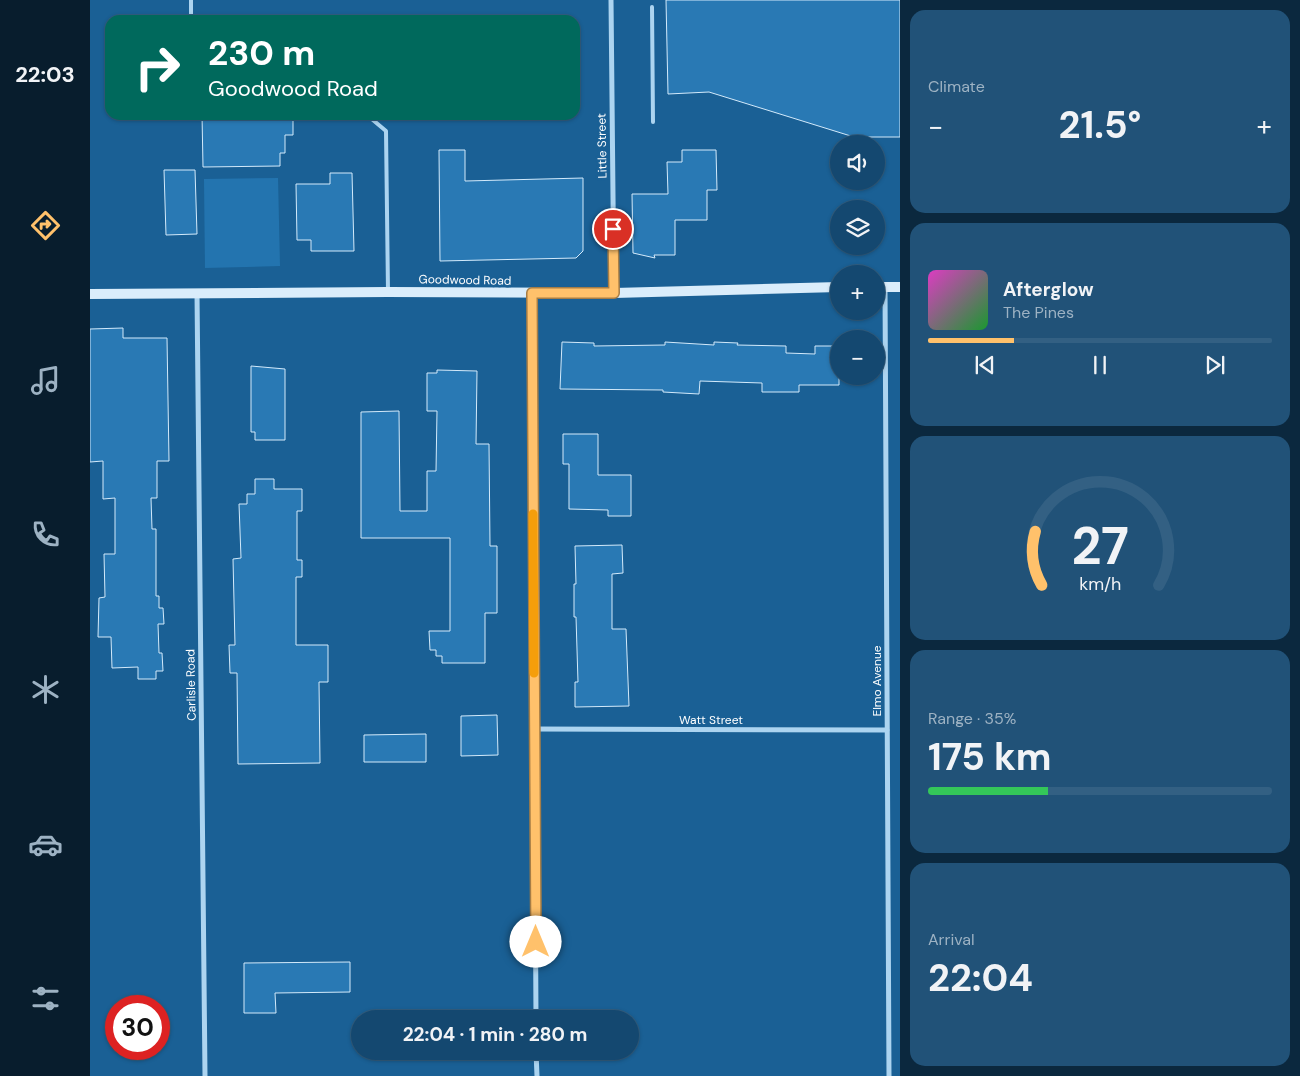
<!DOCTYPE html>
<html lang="en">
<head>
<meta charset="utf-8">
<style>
	body { margin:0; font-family:"DM Sans",sans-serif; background:#215278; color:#f1f3f6; height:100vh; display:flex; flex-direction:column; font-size:19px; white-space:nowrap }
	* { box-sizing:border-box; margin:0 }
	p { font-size:16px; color:#9db2c3 }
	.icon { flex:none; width:28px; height:28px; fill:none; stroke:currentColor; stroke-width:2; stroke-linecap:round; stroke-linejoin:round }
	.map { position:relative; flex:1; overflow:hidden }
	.side { display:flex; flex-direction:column; gap:10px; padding:10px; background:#0b283e; width:400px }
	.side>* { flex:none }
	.guide { position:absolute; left:15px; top:15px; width:475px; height:105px; border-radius:15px; box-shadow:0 1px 4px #0004,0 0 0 1px #336083; background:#00695c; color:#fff; overflow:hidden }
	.fabs { position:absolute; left:740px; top:135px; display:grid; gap:10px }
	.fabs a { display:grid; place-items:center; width:55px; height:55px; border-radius:50%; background:#144870; box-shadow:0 1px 4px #0004,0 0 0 1px #336083; font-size:25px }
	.speed { position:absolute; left:15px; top:995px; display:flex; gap:10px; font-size:25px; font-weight:700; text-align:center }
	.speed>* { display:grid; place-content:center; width:65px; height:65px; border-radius:50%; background:#144870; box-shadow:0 1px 4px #0004,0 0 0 1px #336083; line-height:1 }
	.speed .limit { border:8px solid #d22; background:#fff; color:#111 }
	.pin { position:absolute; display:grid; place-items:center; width:42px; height:42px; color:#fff; margin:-21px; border:2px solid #fff; border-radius:50%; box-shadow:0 1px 5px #0007 }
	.me { position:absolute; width:55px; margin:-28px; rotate:0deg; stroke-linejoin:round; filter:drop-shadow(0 0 4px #0008) }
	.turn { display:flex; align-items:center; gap:18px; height:105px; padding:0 20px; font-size:22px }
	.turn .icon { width:65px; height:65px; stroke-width:2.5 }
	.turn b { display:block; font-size:35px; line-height:42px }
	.big { font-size:38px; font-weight:700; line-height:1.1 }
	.side .card { flex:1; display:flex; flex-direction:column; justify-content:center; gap:8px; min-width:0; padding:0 18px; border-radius:15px; background:#215278 }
	.side .dial { align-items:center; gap:0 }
	.dial svg { height:130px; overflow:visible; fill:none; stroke:#336083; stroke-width:7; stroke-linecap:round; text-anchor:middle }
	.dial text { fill:#f1f3f6; stroke:none }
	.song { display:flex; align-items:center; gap:15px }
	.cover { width:60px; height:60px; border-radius:8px; background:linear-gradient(135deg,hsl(310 70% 55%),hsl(130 70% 35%)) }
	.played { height:5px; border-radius:2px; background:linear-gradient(90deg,#ffc16b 25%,#336083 25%) }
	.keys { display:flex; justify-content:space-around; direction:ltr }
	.heat { display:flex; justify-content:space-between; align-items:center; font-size:28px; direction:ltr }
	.charge { height:8px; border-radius:4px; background:linear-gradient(90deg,#34c759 35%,#336083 0) }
	.trip { position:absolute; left:261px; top:1010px; width:288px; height:50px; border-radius:25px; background:#144870; box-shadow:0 1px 4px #0004,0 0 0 1px #336083; font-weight:700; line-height:50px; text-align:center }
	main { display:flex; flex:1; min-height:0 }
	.tab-bar { display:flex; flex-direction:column; width:90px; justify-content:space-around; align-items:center; background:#081d2d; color:#9db2c3 }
	.tab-bar .icon { width:35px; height:35px }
	.tab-bar .on { color:#ffc16b }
	.tab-bar b { font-size:22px; color:#f1f3f6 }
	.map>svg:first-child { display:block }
	.green { fill:#2374af }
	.building { fill:#2979b4; stroke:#d3eafb }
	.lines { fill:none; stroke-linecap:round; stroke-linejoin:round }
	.service { stroke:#acd4f0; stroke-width:4 }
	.minor { stroke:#acd4f0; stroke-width:5 }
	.secondary { stroke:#daedfb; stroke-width:10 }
	.route-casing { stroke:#a67d46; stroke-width:12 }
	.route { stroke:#ffc16b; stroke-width:9 }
	.slow { stroke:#f59e0b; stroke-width:9 }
	.labels { text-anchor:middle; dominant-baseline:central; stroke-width:5; stroke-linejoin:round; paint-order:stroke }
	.street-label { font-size:12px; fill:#fff; stroke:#1a6095 }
</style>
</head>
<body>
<main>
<nav class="tab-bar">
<b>22:03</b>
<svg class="icon on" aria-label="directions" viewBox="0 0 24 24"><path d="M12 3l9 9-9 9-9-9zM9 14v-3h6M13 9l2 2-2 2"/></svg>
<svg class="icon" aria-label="music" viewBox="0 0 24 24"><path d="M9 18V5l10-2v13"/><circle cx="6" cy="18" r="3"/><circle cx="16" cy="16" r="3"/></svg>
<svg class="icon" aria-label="phone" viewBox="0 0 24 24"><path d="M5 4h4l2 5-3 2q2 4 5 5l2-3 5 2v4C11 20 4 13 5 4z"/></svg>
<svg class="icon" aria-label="climate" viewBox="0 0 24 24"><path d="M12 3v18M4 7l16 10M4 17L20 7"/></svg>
<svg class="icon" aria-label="car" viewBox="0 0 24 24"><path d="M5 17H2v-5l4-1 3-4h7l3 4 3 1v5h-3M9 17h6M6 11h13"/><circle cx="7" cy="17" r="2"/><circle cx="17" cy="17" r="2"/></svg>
<svg class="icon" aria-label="filters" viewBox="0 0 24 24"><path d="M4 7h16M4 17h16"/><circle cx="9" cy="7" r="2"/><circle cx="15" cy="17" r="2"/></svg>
</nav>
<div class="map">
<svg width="810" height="1076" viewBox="0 0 810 1076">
	<rect width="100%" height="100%" fill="#1a6095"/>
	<path class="green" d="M188,178L190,266L115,268L114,179Z"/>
	<g class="building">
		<path d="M576,0H810V137H764L619,92L578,94Z"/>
		<path d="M112,115H203V135H195V153H190V166L113,167Z"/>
		<path d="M349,150H375V181L493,178V251L486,258L350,261Z"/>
		<path d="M592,150H626L627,190H617V220H585V255H564L565,258L543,253L542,194H578L577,162H592Z"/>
		<path d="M74,170H105L107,234L76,235Z"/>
		<path d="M240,173H262L264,251H221V240H207L206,184H240Z"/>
		<path d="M33,328V338H77L79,461H67V498H61L62,529H66V596H69V608H73L74,624H68L69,653H72L73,671H66V679H48V667L22,668L21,637H8L9,598L15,597L14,554H25V498L13,499V461L0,462V329Z"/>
		<path d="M472,342L504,343V346L575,345V342L624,345V342L648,343L647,345L696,346V353L725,354V346H749V385H709V392H672V383L610,381L609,394L573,392V390L470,389Z"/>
		<path d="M161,366L195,369V440H165V432H161Z"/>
		<path d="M347,370L387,371L386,444H399L400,546H407V613H395V663H352V656H346V650H340L339,631H360V538H271V412L309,411L310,511H337V471H346L347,411H337V373H347Z"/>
		<path d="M473,434H508V475H541V516H518V510L479,509V464H473Z"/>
		<path d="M165,479H184V489H212V511H207V560H212V577H206V645H238V682H229L230,763L148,764L147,673H140L139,645H145L143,559L151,558L149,504H157V494H165Z"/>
		<path d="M532,545L533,573L522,574V629H536L539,706L485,707V682H488L486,617H484V584H486L485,546Z"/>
		<path d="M407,715L408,755L371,756V716Z"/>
		<path d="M336,734V762H274V735Z"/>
		<path d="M260,962V992L185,993L186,1013H154V963Z"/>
	</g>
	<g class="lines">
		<g class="service">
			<path d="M101,0V20"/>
			<path d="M562,7L563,122"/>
			<path d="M215,115H277"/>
			<path d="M277,115L296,131L298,292"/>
		</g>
		<g class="minor">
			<path d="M521,0L524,293"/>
			<path d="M795,287L799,1076"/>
			<path d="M107,293L115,1076"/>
			<path d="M442,293L446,1019"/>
			<path d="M444,729L797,730"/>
			<path d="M446,1051L447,1076"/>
		</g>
		<g class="secondary">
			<path d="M786,287H810"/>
			<path d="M0,294L298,292L524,293L749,287"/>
		</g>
	</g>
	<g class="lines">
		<defs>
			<path id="route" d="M446,942L442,293H524L523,229"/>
		</defs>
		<use href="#route" class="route-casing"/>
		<use href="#route" class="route"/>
		<path class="slow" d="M443,514L444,673"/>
	</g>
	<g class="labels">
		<g class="street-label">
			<text transform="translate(512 146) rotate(-91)">Little Street</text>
			<text transform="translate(375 280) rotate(1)">Goodwood Road</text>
			<text transform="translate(787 681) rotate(-90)">Elmo Avenue</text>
			<text transform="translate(101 685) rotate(-91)">Carlisle Road</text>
			<text x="621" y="720">Watt Street</text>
		</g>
	</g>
</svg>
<div class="fabs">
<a><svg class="icon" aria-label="sound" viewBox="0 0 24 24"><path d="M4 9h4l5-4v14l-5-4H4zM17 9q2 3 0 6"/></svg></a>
<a><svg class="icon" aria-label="layers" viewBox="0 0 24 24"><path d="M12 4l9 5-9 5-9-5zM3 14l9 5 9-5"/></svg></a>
<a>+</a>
<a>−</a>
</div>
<div class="speed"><div class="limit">30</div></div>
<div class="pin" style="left:523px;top:229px;background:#d93025"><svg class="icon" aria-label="arrive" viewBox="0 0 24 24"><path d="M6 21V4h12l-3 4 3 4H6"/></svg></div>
<svg class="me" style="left:446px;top:942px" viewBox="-20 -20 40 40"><circle r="19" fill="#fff"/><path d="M0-13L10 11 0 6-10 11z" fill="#ffc16b"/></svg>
<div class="trip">22:04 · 1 min · 280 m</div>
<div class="guide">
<div class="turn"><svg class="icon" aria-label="right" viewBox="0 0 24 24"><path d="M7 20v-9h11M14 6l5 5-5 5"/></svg><div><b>230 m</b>Goodwood Road</div></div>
</div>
</div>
<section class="side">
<div class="card"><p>Climate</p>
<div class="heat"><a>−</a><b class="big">21.5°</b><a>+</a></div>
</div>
<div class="card">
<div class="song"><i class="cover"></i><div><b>Afterglow</b><p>The Pines</p></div></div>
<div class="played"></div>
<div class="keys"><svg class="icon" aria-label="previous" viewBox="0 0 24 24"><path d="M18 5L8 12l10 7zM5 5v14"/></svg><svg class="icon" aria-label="pause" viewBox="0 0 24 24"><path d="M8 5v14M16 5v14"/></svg><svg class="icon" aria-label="next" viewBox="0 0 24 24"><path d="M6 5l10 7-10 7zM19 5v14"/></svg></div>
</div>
<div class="card dial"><svg viewBox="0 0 100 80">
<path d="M14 69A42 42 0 1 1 86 69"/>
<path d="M14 69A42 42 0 0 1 10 36" stroke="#ffc16b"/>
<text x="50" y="56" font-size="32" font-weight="700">27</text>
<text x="50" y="72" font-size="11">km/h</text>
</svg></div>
<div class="card"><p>Range · 35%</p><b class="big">175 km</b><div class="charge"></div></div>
<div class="card"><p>Arrival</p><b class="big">22:04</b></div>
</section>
</main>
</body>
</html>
